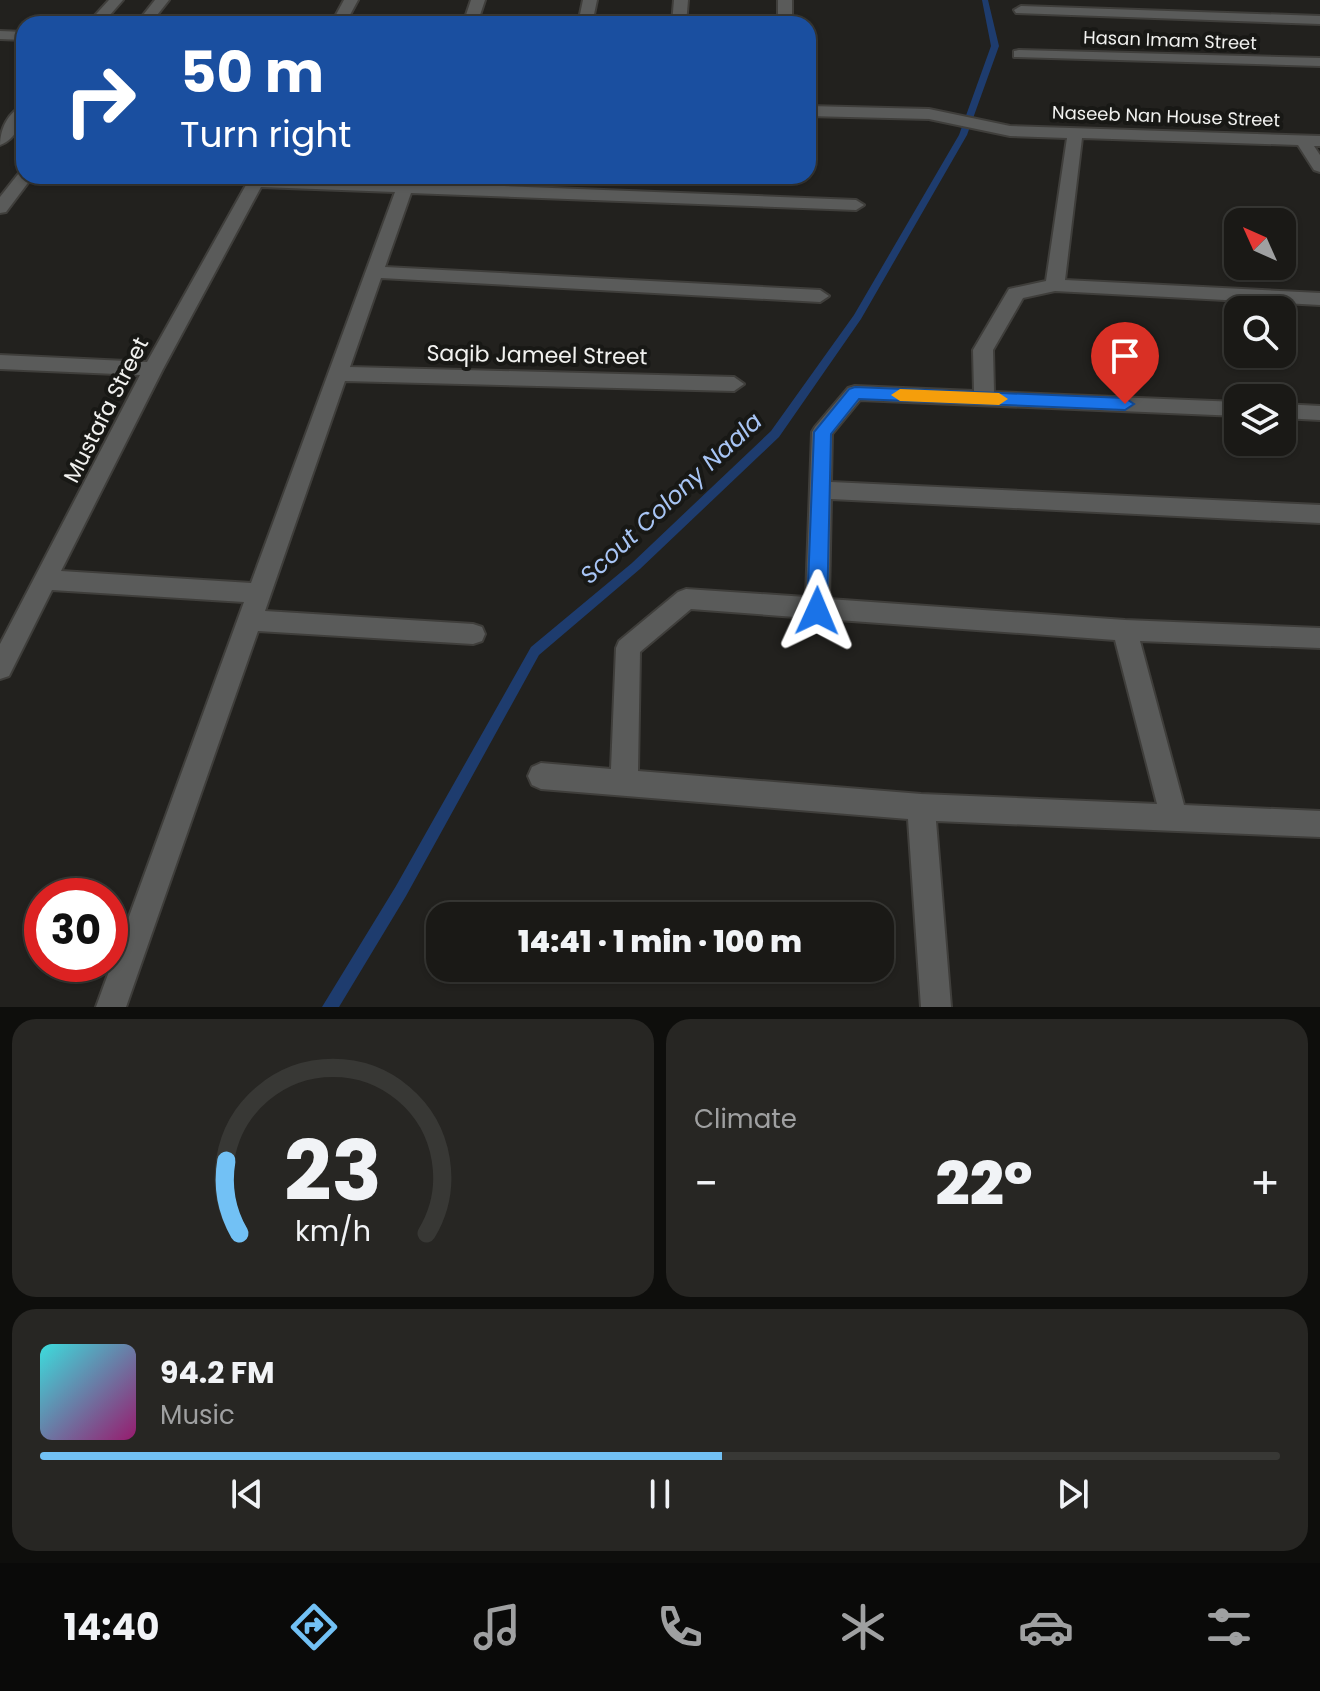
<!DOCTYPE html>
<html lang="en">
<head>
<meta charset="utf-8">
<style>
	body { margin:0; font-family:Poppins,sans-serif; background:#272623; color:#f1f3f6; height:100vh; display:flex; flex-direction:column; font-size:30px; white-space:nowrap }
	* { box-sizing:border-box; margin:0 }
	p { font-size:26px; color:#9fa0a1 }
	.icon { flex:none; width:44px; height:44px; fill:none; stroke:currentColor; stroke-width:2; stroke-linecap:round; stroke-linejoin:round }
	.map { position:relative; height:1007px; overflow:hidden }
	.panel { display:flex; flex-direction:column; gap:12px; padding:12px; background:#0e0e0c; flex:1 }
	.panel>* { flex:none }
	.hud { position:absolute; left:16px; top:16px; width:800px; height:168px; border-radius:24px; box-shadow:0 2px 6px #0004,0 0 0 2px #383835; background:#1a4fa0; color:#fff; overflow:hidden }
	.needle { width:52px; rotate:315deg }
	.buttons { position:absolute; left:1224px; top:208px; display:grid; gap:16px }
	.buttons a { display:grid; place-items:center; width:72px; height:72px; border-radius:16px; background:#1a1916; box-shadow:0 2px 6px #0004,0 0 0 2px #383835; font-size:40px }
	.speed { position:absolute; left:24px; top:878px; display:flex; gap:16px; font-size:40px; font-weight:700; text-align:center }
	.speed>* { display:grid; place-content:center; width:104px; height:104px; border-radius:50%; background:#1a1916; box-shadow:0 2px 6px #0004,0 0 0 2px #383835; line-height:1 }
	.speed .limit { border:12px solid #d22; background:#fff; color:#111 }
	.pin { position:absolute; display:grid; place-items:center; width:68px; height:68px; color:#fff; margin:-82px -34px; border-radius:50% 50% 50% 0; rotate:-45deg; box-shadow:0 0 8px #0007 }
	.pin .icon { rotate:45deg }
	.me { position:absolute; width:88px; margin:-44px; rotate:1deg; stroke-linejoin:round; filter:drop-shadow(0 0 6px #0008) }
	.turn { display:flex; align-items:center; gap:28px; height:168px; padding:0 32px; font-size:36px }
	.turn .icon { width:104px; height:104px; stroke-width:2.5 }
	.turn b { display:block; font-size:56px; line-height:68px }
	.big { font-size:60px; font-weight:800; line-height:1.1 }
	.panel .card { flex:1; display:flex; flex-direction:column; justify-content:center; gap:12px; min-width:0; padding:0 28px; border-radius:24px; background:#272623 }
	.panel .dial { align-items:center; gap:0 }
	.dial svg { height:208px; overflow:visible; fill:none; stroke:#383835; stroke-width:7; stroke-linecap:round; text-anchor:middle }
	.dial text { fill:#f1f3f6; stroke:none }
	.song { display:flex; align-items:center; gap:24px }
	.cover { width:96px; height:96px; border-radius:12px; background:linear-gradient(135deg,hsl(180 70% 55%),hsl(320 70% 35%)) }
	.played { height:8px; border-radius:4px; background:linear-gradient(90deg,#72c1f5 55%,#383835 55%) }
	.keys { display:flex; justify-content:space-around; direction:ltr }
	.heat { display:flex; justify-content:space-between; align-items:center; font-size:44px; direction:ltr }
	.panel .tiles { flex:1; display:grid; gap:12px; grid-template-columns:1fr 1fr }
	.card:last-child { grid-column:span 2 }
	.trip { position:absolute; left:426px; top:902px; width:468px; height:80px; border-radius:24px; background:#1a1916; box-shadow:0 2px 6px #0004,0 0 0 2px #383835; font-weight:800; line-height:80px; text-align:center }
	.tab-bar { display:flex; height:128px; justify-content:space-around; align-items:center; background:#0a0a09; color:#9fa0a1 }
	.tab-bar .icon { width:56px; height:56px }
	.tab-bar .selected { color:#72c1f5 }
	.tab-bar b { font-size:36px; color:#f1f3f6 }
	.map>svg:first-child { display:block }
	.lines { fill:none; stroke-linecap:round; stroke-linejoin:round }
	.stream { fill:#1e3c6e; fill-rule:evenodd }
	.minor-casing { stroke:#3f3e3b; stroke-width:4 }
	.tertiary-casing { stroke:#3f3e3b; stroke-width:4 }
	.minor { fill:#5a5b5a; fill-rule:evenodd }
	.tertiary { fill:#5a5b5a; fill-rule:evenodd }
	.route { fill:#1a73e8; stroke:#114b97; stroke-width:2 }
	.slow { fill:#f59e0b }
	.labels { text-anchor:middle; dominant-baseline:central; stroke-width:8; stroke-linejoin:round; paint-order:stroke }
	.far-street-label { font-size:18px; fill:#f1f1ef; stroke:#181815 }
	.street-label { font-size:22px; fill:#f1f1ef; stroke:#181815 }
	.water-label { font-size:24px; font-style:italic; fill:#a8c5f5; stroke:#181815 }
</style>
</head>
<body>
<div class="map">
<svg width="1320" height="1007" viewBox="0 0 1320 1007">
	<rect width="100%" height="100%" fill="#22211e"/>
	<g class="lines">
		<path class="stream" d="M982,0H988L999,46L967,135L861,319L779,437L640,569L539,655L406,896L339,1007H322L396,886L531,647L632,563L771,431L854,315L959,135L991,46Z"/>
		<defs>
			<g id="minor">
				<path d="M344,0H358L345,24H331Z"/>
				<path d="M471,0H485L477,24H463Z"/>
				<path d="M583,0H597L592,24H578Z"/>
				<path d="M674,0H688L686,24H672Z"/>
				<rect x="778" y="0" width="14" height="24"/>
				<path d="M1021,6L1320,16V24L1016,13L1014,10Z"/>
				<path d="M0,31L24,32V40L0,39Z"/>
				<path d="M1019,50L1320,58V66L1014,57V51Z"/>
				<path d="M808,106L929,109L1010,126L1320,136V146H1314L1320,155V172L1314,170L1298,145L1082,138L1065,280L1320,293V305L1055,291L1023,298L993,350L994,392L1238,402V416L860,400L832,434L831,482L1320,505V523L831,499L829,599L1125,620L1320,628V648L1140,641L1184,805L1320,811V837L936,821L951,1007H921L908,819L541,789L532,785L528,776L532,767L541,763L611,769L616,648L619,641L678,592L686,589L806,597L812,432L815,427L848,388L855,386L974,391L973,350L1009,289L1046,281L1067,138L1010,136L929,119L808,116ZM691,609L808,618L817,621L824,619L1115,640L1157,804L921,794L638,771L640,652Z"/>
				<path d="M251,176L856,200L864,205L856,210L411,193L385,267L820,290L829,296L820,302L381,278L350,367L734,377L744,384L734,391L345,381L265,611L473,624L482,627L485,634L482,641L473,644L258,631L126,1007H96L244,602L52,590L9,676L0,679V644L140,375L0,369V355L147,362ZM261,187L395,192L251,583L61,571L163,369Z"/>
				<path d="M1282,404L1320,406V420L1282,418Z"/>
			</g>
			<g id="tertiary">
				<path d="M109,0H123L102,24H87Z"/>
				<path d="M155,0H169L150,24H136Z"/>
				<path d="M24,105C24,121 16,139 0,145C0,129 8,112 24,105Z"/>
				<path d="M24,171V176H33L6,212L0,213V197L19,173Z"/>
			</g>
		</defs>
		<use href="#minor" class="minor-casing"/>
		<use href="#tertiary" class="tertiary-casing"/>
		<use href="#minor" class="minor"/>
		<use href="#tertiary" class="tertiary"/>
	</g>
	<path class="route" d="M855,387L1125,398L1134,404L1125,410L859,399L831,434L827,611L824,616L817,619L810,616L807,611L814,432L849,389Z"/>
	<path class="slow" d="M900,389L999,393L1008,399L999,405L900,401L891,395Z"/>
	<g class="labels">
		<g class="far-street-label">
			<text transform="translate(1170 40) rotate(2)">Hasan Imam Street</text>
			<text transform="translate(1166 116) rotate(2)">Naseeb Nan House Street</text>
		</g>
		<g class="street-label">
			<text transform="translate(537 355) rotate(1)">Saqib Jameel Street</text>
			<text transform="translate(106 410) rotate(-63)">Mustafa Street</text>
		</g>
		<g class="water-label">
			<text transform="translate(671 498) rotate(-43)">Scout Colony Naala</text>
		</g>
	</g>
</svg>
<div class="buttons">
<a><svg class="needle" viewBox="-14 -14 28 28"><path d="M0-13l5 13h-10z" fill="#e53935"/><path d="M0 13l5-13h-10z" fill="#9fa0a1"/></svg></a>
<a><svg class="icon" aria-label="search" viewBox="0 0 24 24"><circle cx="10" cy="10" r="6"/><path d="M15 15l6 6"/></svg></a>
<a><svg class="icon" aria-label="layers" viewBox="0 0 24 24"><path d="M12 4l9 5-9 5-9-5zM3 14l9 5 9-5"/></svg></a>
</div>
<div class="speed"><div class="limit">30</div></div>
<div class="pin" style="left:1125px;top:404px;background:#d93025"><svg class="icon" aria-label="arrive" viewBox="0 0 24 24"><path d="M6 21V4h12l-3 4 3 4H6"/></svg></div>
<svg class="me" style="left:817px;top:611px" viewBox="-20 -20 40 40"><path d="M0-17L14 15 0 8-14 15z" fill="#1a73e8" stroke="#fff" stroke-width="4"/></svg>
<div class="trip">14:41 · 1 min · 100 m</div>
<div class="hud">
<div class="turn"><svg class="icon" aria-label="right" viewBox="0 0 24 24"><path d="M7 20v-9h11M14 6l5 5-5 5"/></svg><div><b>50 m</b>Turn right</div></div>
</div>
</div>
<section class="panel">
<div class="tiles">
<div class="card dial"><svg viewBox="0 0 100 80">
<path d="M14 69A42 42 0 1 1 86 69"/>
<path d="M14 69A42 42 0 0 1 9 41" stroke="#72c1f5"/>
<text x="50" y="56" font-size="32" font-weight="700">23</text>
<text x="50" y="72" font-size="11">km/h</text>
</svg></div>
<div class="card"><p>Climate</p>
<div class="heat"><a>−</a><b class="big">22°</b><a>+</a></div>
</div>
<div class="card">
<div class="song"><i class="cover"></i><div><b>94.2 FM</b><p>Music</p></div></div>
<div class="played"></div>
<div class="keys"><svg class="icon" aria-label="previous" viewBox="0 0 24 24"><path d="M18 5L8 12l10 7zM5 5v14"/></svg><svg class="icon" aria-label="pause" viewBox="0 0 24 24"><path d="M8 5v14M16 5v14"/></svg><svg class="icon" aria-label="next" viewBox="0 0 24 24"><path d="M6 5l10 7-10 7zM19 5v14"/></svg></div>
</div>
</div>
</section>
<nav class="tab-bar">
<b>14:40</b>
<svg class="icon selected" aria-label="directions" viewBox="0 0 24 24"><path d="M12 3l9 9-9 9-9-9zM9 14v-3h6M13 9l2 2-2 2"/></svg>
<svg class="icon" aria-label="music" viewBox="0 0 24 24"><path d="M9 18V5l10-2v13"/><circle cx="6" cy="18" r="3"/><circle cx="16" cy="16" r="3"/></svg>
<svg class="icon" aria-label="phone" viewBox="0 0 24 24"><path d="M5 4h4l2 5-3 2q2 4 5 5l2-3 5 2v4C11 20 4 13 5 4z"/></svg>
<svg class="icon" aria-label="climate" viewBox="0 0 24 24"><path d="M12 3v18M4 7l16 10M4 17L20 7"/></svg>
<svg class="icon" aria-label="car" viewBox="0 0 24 24"><path d="M5 17H2v-5l4-1 3-4h7l3 4 3 1v5h-3M9 17h6M6 11h13"/><circle cx="7" cy="17" r="2"/><circle cx="17" cy="17" r="2"/></svg>
<svg class="icon" aria-label="filters" viewBox="0 0 24 24"><path d="M4 7h16M4 17h16"/><circle cx="9" cy="7" r="2"/><circle cx="15" cy="17" r="2"/></svg>
</nav>
</body>
</html>
